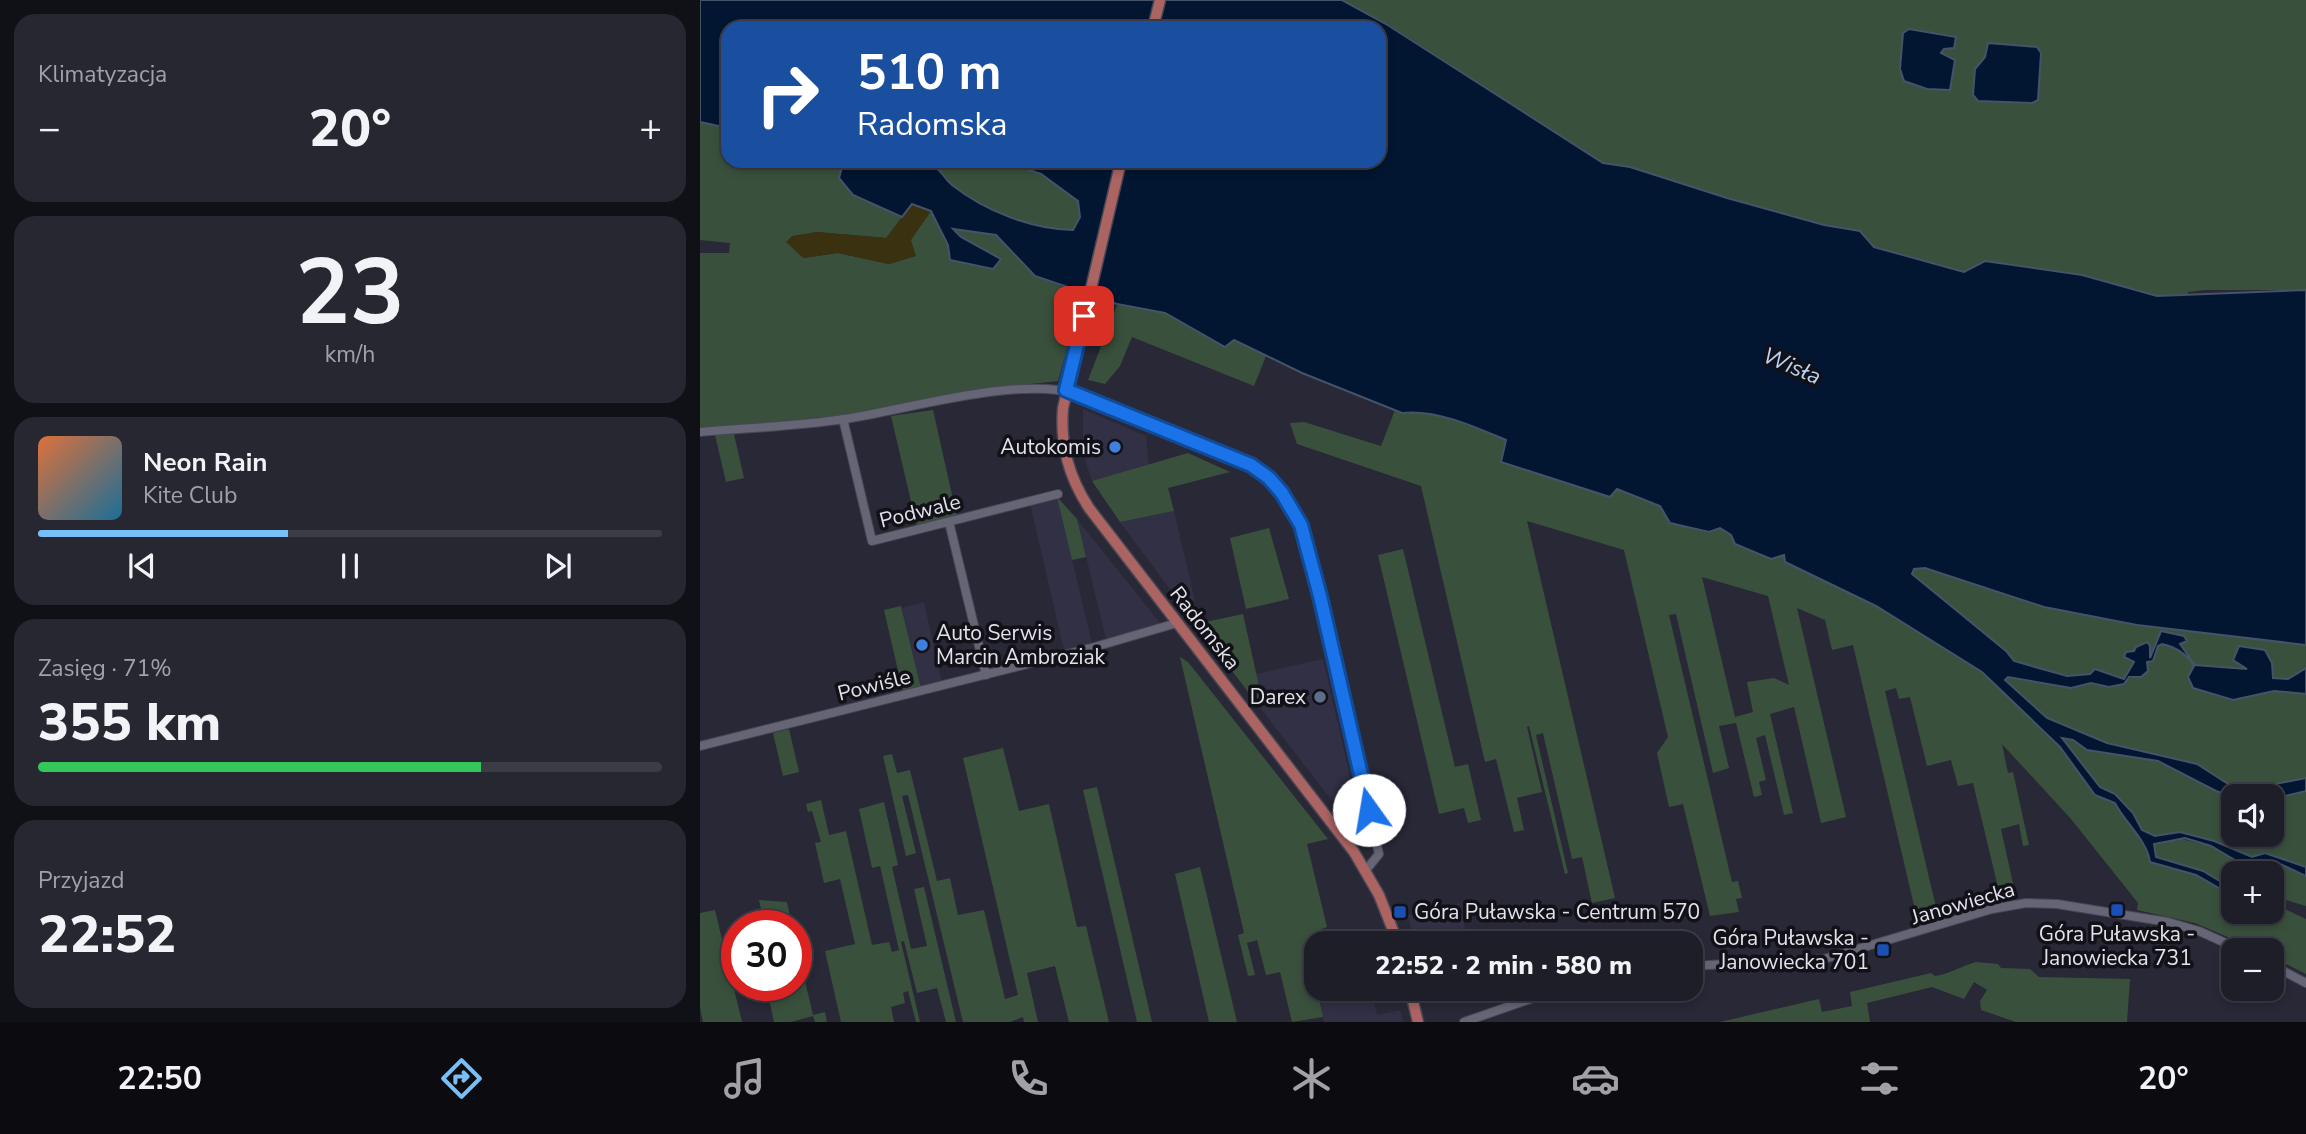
<!DOCTYPE html>
<html lang="pl">
<head>
<meta charset="utf-8">
<style>
	body { margin:0; font-family:"Nunito Sans",sans-serif; background:#262731; color:#f1f3f6; height:100vh; display:flex; flex-direction:column; font-size:26px; white-space:nowrap }
	* { box-sizing:border-box; margin:0 }
	p { font-size:23px; color:#a1a2a8 }
	.icon { flex:none; width:38px; height:38px; fill:none; stroke:currentColor; stroke-width:2; stroke-linecap:round; stroke-linejoin:round }
	.map { position:relative; flex:1; overflow:hidden }
	.details { display:flex; flex-direction:column; gap:14px; padding:14px; background:#101017; width:700px }
	.details>* { flex:none }
	.top-card { position:absolute; left:21px; top:21px; width:665px; height:147px; border-radius:21px; box-shadow:0 4px 10px #0003,0 0 0 2px #3c3c46; background:#1a4fa0; color:#fff; overflow:hidden }
	.tools { position:absolute; left:1521px; top:784px; display:grid; gap:14px }
	.tools a { display:grid; place-items:center; width:63px; height:63px; border-radius:14px; background:#1e1e29; box-shadow:0 4px 10px #0003,0 0 0 2px #3c3c46; font-size:35px }
	.speed { position:absolute; left:21px; top:910px; display:flex; gap:14px; font-size:35px; font-weight:700; text-align:center }
	.speed>* { display:grid; place-content:center; width:91px; height:91px; border-radius:50%; background:#1e1e29; box-shadow:0 4px 10px #0003,0 0 0 2px #3c3c46; line-height:1 }
	.speed .limit { border:10px solid #d22; background:#fff; color:#111 }
	.pin { position:absolute; display:grid; place-items:center; width:60px; height:60px; color:#fff; margin:-30px; border-radius:14px; box-shadow:0 4px 10px #0006 }
	.me { position:absolute; width:77px; margin:-38px; rotate:347deg; stroke-linejoin:round; filter:drop-shadow(0 0 5px #0008) }
	.turn { display:flex; align-items:center; gap:24px; height:147px; padding:0 21px; font-size:32px }
	.turn .icon { width:91px; height:91px; stroke-width:2.5 }
	.turn b { display:block; font-size:49px; line-height:60px }
	.big { font-size:52px; font-weight:800; line-height:1.1 }
	.details .widget { flex:1; display:flex; flex-direction:column; justify-content:center; gap:10px; min-width:0; padding:0 24px; border-radius:21px; background:#262731 }
	.details .dial { align-items:center; gap:0 }
	.dial b { font-size:91px; line-height:1 }
	.song { display:flex; align-items:center; gap:21px }
	.cover { width:84px; height:84px; border-radius:10px; background:linear-gradient(135deg,hsl(20 70% 55%),hsl(200 70% 35%)) }
	.played { height:7px; border-radius:4px; background:linear-gradient(90deg,#78bff8 40%,#3c3c46 40%) }
	.keys { display:flex; justify-content:space-around; direction:ltr }
	.heat { display:flex; justify-content:space-between; align-items:center; font-size:38px; direction:ltr }
	.charge { height:10px; border-radius:5px; background:linear-gradient(90deg,#34c759 71%,#3c3c46 0) }
	.trip { position:absolute; left:604px; top:931px; width:399px; height:70px; border-radius:21px; background:#1e1e29; box-shadow:0 4px 10px #0003,0 0 0 2px #3c3c46; font-weight:800; line-height:70px; text-align:center }
	.dock { display:flex; height:112px; justify-content:space-around; align-items:center; background:#0c0c10; color:#a1a2a8 }
	.dock .icon { width:49px; height:49px }
	.dock .selected { color:#78bff8 }
	.dock b { font-size:32px; color:#f1f3f6 }
	main { display:flex; flex:1; min-height:0 }
	.map>svg:first-child { display:block }
	.built { fill:#313044 }
	.green { fill:#39513c; fill-rule:evenodd }
	.sand { fill:#393110 }
	.water { fill:#021631; stroke:#455369; stroke-width:2 }
	.lines { fill:none; stroke-linecap:round; stroke-linejoin:round }
	.minor-casing { stroke:#474754; stroke-width:10 }
	.major-casing { stroke:#474754; stroke-width:13 }
	.minor { stroke:#666576; stroke-width:8 }
	.major { stroke:#ac6463; stroke-width:10 }
	.route-casing { stroke:#114b97; stroke-width:18 }
	.route { stroke:#1a73e8; stroke-width:12 }
	.shop-dot { fill:#3f7fe0; stroke:#121118; stroke-width:2.5 }
	.service-dot { fill:#5c6f8a; stroke:#121118; stroke-width:2.5 }
	.transit-dot { fill:#1a4fb4; stroke:#121118; stroke-width:2.5 }
	.labels { text-anchor:middle; dominant-baseline:central; stroke-width:7; stroke-linejoin:round; paint-order:stroke }
	.poi-label { font-size:21px; fill:#e2e2ec; stroke:#121118; text-anchor:end }
	.street-label { font-size:21px; fill:#e2e2ec; stroke:#121118 }
	.water-label { font-size:23px; font-style:italic; fill:#bad4f5; stroke:#121118 }
</style>
</head>
<body>
<main>
<section class="details">
<div class="widget"><p>Klimatyzacja</p>
<div class="heat"><a>−</a><b class="big">20°</b><a>+</a></div>
</div>
<div class="widget dial"><b>23</b><p>km/h</p></div>
<div class="widget">
<div class="song"><i class="cover"></i><div><b>Neon Rain</b><p>Kite Club</p></div></div>
<div class="played"></div>
<div class="keys"><svg class="icon" aria-label="previous" viewBox="0 0 24 24"><path d="M18 5L8 12l10 7zM5 5v14"/></svg><svg class="icon" aria-label="pause" viewBox="0 0 24 24"><path d="M8 5v14M16 5v14"/></svg><svg class="icon" aria-label="next" viewBox="0 0 24 24"><path d="M6 5l10 7-10 7zM19 5v14"/></svg></div>
</div>
<div class="widget"><p>Zasięg · 71%</p><b class="big">355 km</b><div class="charge"></div></div>
<div class="widget"><p>Przyjazd</p><b class="big">22:52</b></div>
</section>
<div class="map">
<svg width="1606" height="1022" viewBox="0 0 1606 1022">
	<rect width="100%" height="100%" fill="#282837"/>
	<g class="built">
		<path d="M383,409L446,436L449,466L392,481L383,454Z"/>
		<path d="M357,497L392,643L364,650L330,503Z"/>
		<path d="M474,511L495,601L481,604L420,522Z"/>
		<path d="M377,519L461,624L406,639Z"/>
		<path d="M224,602L242,683L221,688L202,608Z"/>
		<path d="M623,659L666,845L555,701L561,695L556,674Z"/>
		<path d="M759,903L768,941L714,943L708,915Z"/>
		<path d="M617,989H671L677,1015L700,1010L703,1022H624Z"/>
	</g>
	<g class="green">
		<path d="M642,0H1606V290H1504L1488,292V295L1457,296L1382,275L1285,261L1264,272L1174,247L1160,231L1124,225L1027,198L930,167L903,163L686,23Z"/>
		<path d="M0,122L28,128V161H144L139,178L153,195L202,217L187,238L116,232L103,258L138,253L189,264L215,256L210,240L231,211L248,245L293,269L301,259L261,237L253,228L296,235L335,276L368,289L362,312L376,316L358,381L284,389L165,413L0,429V253H29L30,243L0,240Z"/>
		<path d="M235,161C258,161 283,158 306,162C328,165 363,180 377,200C383,210 379,220 373,230C331,229 285,211 251,185C244,179 242,171 233,166Z"/>
		<path d="M417,305L465,313L525,347L533,340L566,356L554,386L432,337L420,366L405,384L388,380Z"/>
		<path d="M233,410L257,517L217,527L191,416Z"/>
		<path d="M695,410C703,413 708,411 716,412C747,414 778,428 806,440L802,462L910,497L916,489L960,506L970,523L1009,533L1020,528L1031,535L1035,544L1071,559L1084,555L1086,562L1176,606L1282,672L1360,747L1395,795L1415,802C1425,823 1447,840 1450,862L1496,875L1533,896V912H1572V903L1606,919V974L1572,957V950H1558L1495,923L1437,910L1438,903L1371,819L1302,744L1308,773L1313,772L1329,845L1323,846L1319,824L1301,829L1316,897L1301,900L1273,783L1258,786L1251,760L1227,766L1210,697L1199,699L1196,688L1185,691L1236,907L1216,914L1153,645L1132,650L1125,620L1097,608L1146,817L1121,823L1094,707L1070,714L1093,813L1084,815L1065,735L1056,738L1066,780L1059,782L1062,795L1054,797L1036,723L1019,726L1029,768L1013,773L976,614L969,615L1032,882L1038,881L1042,898L1036,899L1039,912L1010,916L983,804L969,807L957,753L968,737L924,550L827,521L915,898L892,903L882,857L872,859L843,733L836,735L868,873L865,874L829,726L827,727L842,792L817,798L824,830L814,832L796,759L785,762L721,486L597,444L590,423L604,422L681,446ZM1002,577L1068,596L1089,685L1074,678L1047,682L1053,712L1035,717Z"/>
		<path d="M34,434L44,478L26,482L15,435Z"/>
		<path d="M488,453L530,472L468,488L474,511L420,522L392,481Z"/>
		<path d="M357,497L377,519L386,557L372,560Z"/>
		<path d="M569,528L589,599L546,609L530,538Z"/>
		<path d="M703,549L755,767L768,764L781,820L768,823L764,808L739,814L678,555Z"/>
		<path d="M1225,568L1344,607L1437,625L1606,645V668L1589,679L1572,678V663L1538,664L1547,669L1495,665L1479,643L1484,636L1462,632L1450,658L1435,662L1424,680L1391,674L1367,676L1313,661L1305,651L1212,574L1214,569Z"/>
		<path d="M201,606L221,688L203,692L184,610Z"/>
		<path d="M543,614L561,695L555,701L496,624Z"/>
		<path d="M1462,643L1475,647L1533,700L1574,691L1606,694V778L1539,791L1497,764L1407,743L1347,718L1305,680L1307,677L1371,688L1391,683L1409,687L1448,671L1447,662L1453,661L1458,646Z"/>
		<path d="M480,657L488,662L628,839L607,844L627,927L622,929L624,938L657,930L660,943H616L614,976L623,1017L592,1022L580,972L566,975L557,940L547,943L555,975L548,976L538,935L544,933Z"/>
		<path d="M89,729L99,772L83,776L73,733Z"/>
		<path d="M1362,737L1373,740L1387,750L1457,761L1516,791L1533,797V835H1572V799L1606,791V867L1565,853L1552,857L1514,841L1455,836L1442,830L1433,813L1415,794L1400,787Z"/>
		<path d="M303,748L319,811L349,804L377,927L386,926L409,1022H369L355,966L327,973L338,1022H324L323,1017L310,1022H263L208,795L202,796L216,853L206,856L183,756L192,754L197,773L210,770L237,881L250,878L258,915L284,910L305,999L318,995L263,758Z"/>
		<path d="M397,787L452,1022H437L383,790Z"/>
		<path d="M121,800L129,835L146,831L172,945L189,942L192,952L199,950L180,866L172,868L159,809L184,802L198,865L192,867L211,949L227,946L214,889L224,887L256,1022H246L237,988L217,993L204,941L201,942L220,1022H216L208,991L203,993L205,1003L191,1007L194,1022H141L125,951L155,944L140,879L124,883L115,843L121,842L112,811L108,812L106,804Z"/>
		<path d="M1477,838L1511,846L1541,863L1576,862L1606,876V906L1572,896V873H1533V889L1503,871L1456,858L1454,844Z"/>
		<path d="M500,867L537,1022H509L475,874Z"/>
		<path d="M59,900L87,902L92,926H65Z"/>
		<path d="M15,910L42,1022H3L0,1008V913Z"/>
		<path d="M96,943L113,1015L125,1012L127,1022H115L113,1016L91,1022H74L66,985H96Z"/>
		<path d="M1276,962L1298,964L1301,968L1330,969L1339,977L1430,979L1427,1022H1316L1281,1010L1280,1001L1287,990L1274,982L1264,999L1232,987L1167,1003L1170,1022H1020L1119,999L1122,1012L1152,1006L1150,992L1231,973L1235,976C1250,974 1261,966 1276,962Z"/>
	</g>
	<path class="sand" d="M212,204L231,211L211,240L216,256L189,264L138,253L103,258L86,242L92,236L116,232L186,238Z"/>
	<g class="water">
		<path d="M0,0H642L686,24L903,163L930,167L1027,198L1124,225L1160,231L1174,247L1264,272L1285,261L1382,275L1457,296L1606,290V645L1437,625L1344,607L1225,568L1214,569L1212,574L1306,651L1314,661L1367,676L1390,674L1395,669L1424,679L1434,662L1424,657L1426,652L1434,651L1436,647L1447,642L1450,646V658L1461,631L1484,636L1487,641L1480,644L1495,665L1547,669L1533,660L1539,646L1565,650L1572,663L1573,678L1588,679L1606,668V694L1574,691L1533,700L1493,688L1488,677L1494,666C1487,654 1475,647 1462,644L1458,646L1453,661L1447,662L1448,671L1441,677H1429L1424,684L1409,687L1391,683L1371,688L1308,677L1305,680L1347,718L1407,743L1497,764L1539,791L1606,778V791L1572,799V796L1533,797L1516,791L1458,761L1387,750L1373,740L1362,738L1400,787L1415,794L1433,813L1442,830L1455,836L1480,832L1514,841L1552,857L1565,853L1606,867V876L1576,862L1540,863L1511,846L1485,838L1454,844L1456,857L1503,871L1533,889V896L1496,875L1450,862C1447,840 1425,823 1415,803L1395,795L1360,747L1282,672L1176,606L1085,562L1084,555L1071,559L1035,544L1031,535L1020,528L1009,532L970,523L960,506L917,489L910,497L801,462L806,440C775,427 736,409 702,413L602,373L534,340L525,347L465,313L417,304L335,276L296,235L253,229L261,237L301,259L293,269L250,260L248,245L231,211L212,204L202,217L153,195L139,178L144,161H235L233,166C243,171 244,179 252,185C285,211 331,229 373,230L380,217L378,201L341,174L303,161H679V28H28V128L0,122Z"/>
		<path d="M1209,29L1256,37L1254,48L1244,49L1241,53L1255,60L1250,90L1227,89L1204,81L1200,69L1203,33Z"/>
		<path d="M1288,43L1337,47L1341,53L1338,100L1332,103L1278,101L1273,95L1275,69L1285,57Z"/>
	</g>
	<g class="lines">
		<defs>
			<g id="minor">
				<path d="M143,419L172,541L358,494"/>
				<path d="M0,432C48,428 97,426 145,419C210,409 316,376 378,394L551,465L569,478L582,493L601,525L620,596L679,854L666,870"/>
				<path d="M249,522L286,675"/>
				<path d="M0,746L391,648L477,623"/>
				<path d="M1572,965L1606,983"/>
				<path d="M990,966L1124,959L1292,909L1326,903L1357,904L1468,922L1499,931L1541,950"/>
				<path d="M764,1022L859,989"/>
			</g>
			<g id="major">
				<path d="M453,28L460,0"/>
				<path d="M421,161L363,408C360,446 369,477 389,508L654,852L679,895L698,943"/>
				<path d="M710,989L718,1022"/>
			</g>
		</defs>
		<use href="#minor" class="minor-casing"/>
		<use href="#major" class="major-casing"/>
		<use href="#minor" class="minor"/>
		<use href="#major" class="major"/>
	</g>
	<g class="lines">
		<defs>
			<path id="route" d="M384,316L366,390L551,465L569,478L582,493L601,525L620,596L669,810"/>
		</defs>
		<use href="#route" class="route-casing"/>
		<use href="#route" class="route"/>
	</g>
	<g class="shop-dot">
		<circle cx="415" cy="447" r="7"/>
		<circle cx="222" cy="645" r="7"/>
	</g>
	<circle class="service-dot" cx="620" cy="697" r="7"/>
	<g class="transit-dot">
		<rect x="1410" y="903" width="14" height="14" rx="3.5"/>
		<rect x="693" y="905" width="14" height="14" rx="3.5"/>
		<rect x="1176" y="943" width="14" height="14" rx="3.5"/>
	</g>
	<g class="labels">
		<g class="poi-label">
			<text x="401" y="447">Autokomis</text>
			<text x="236" y="633" text-anchor="start">Auto Serwis<tspan x="236" dy="24">Marcin Ambroziak</tspan></text>
			<text x="606" y="697">Darex</text>
			<text x="714" y="912" text-anchor="start">Góra Puławska - Centrum 570</text>
			<text x="1417" y="934" text-anchor="middle">Góra Puławska -<tspan x="1417" dy="24">Janowiecka 731</tspan></text>
			<text x="1169" y="938">Góra Puławska -<tspan x="1169" dy="24">Janowiecka 701</tspan></text>
		</g>
		<g class="street-label">
			<text transform="translate(220 511) rotate(-14)">Podwale</text>
			<text transform="translate(505 628) rotate(52)">Radomska</text>
			<text transform="translate(174 685) rotate(-14)">Powiśle</text>
			<text transform="translate(1263 903) rotate(-16)">Janowiecka</text>
		</g>
		<g class="water-label">
			<text transform="translate(1092 366) rotate(23)">Wisła</text>
		</g>
	</g>
</svg>
<div class="tools">
<a><svg class="icon" aria-label="sound" viewBox="0 0 24 24"><path d="M4 9h4l5-4v14l-5-4H4zM17 9q2 3 0 6"/></svg></a>
<a>+</a>
<a>−</a>
</div>
<div class="speed"><div class="limit">30</div></div>
<div class="pin" style="left:384px;top:316px;background:#d93025"><svg class="icon" aria-label="arrive" viewBox="0 0 24 24"><path d="M6 21V4h12l-3 4 3 4H6"/></svg></div>
<svg class="me" style="left:669px;top:810px" viewBox="-20 -20 40 40"><circle r="19" fill="#fff"/><path d="M0-13L10 11 0 6-10 11z" fill="#1a73e8"/></svg>
<div class="trip">22:52 · 2 min · 580 m</div>
<div class="top-card">
<div class="turn"><svg class="icon" aria-label="right" viewBox="0 0 24 24"><path d="M7 20v-9h11M14 6l5 5-5 5"/></svg><div><b>510 m</b>Radomska</div></div>
</div>
</div>
</main>
<nav class="dock">
<b>22:50</b>
<svg class="icon selected" aria-label="directions" viewBox="0 0 24 24"><path d="M12 3l9 9-9 9-9-9zM9 14v-3h6M13 9l2 2-2 2"/></svg>
<svg class="icon" aria-label="music" viewBox="0 0 24 24"><path d="M9 18V5l10-2v13"/><circle cx="6" cy="18" r="3"/><circle cx="16" cy="16" r="3"/></svg>
<svg class="icon" aria-label="phone" viewBox="0 0 24 24"><path d="M5 4h4l2 5-3 2q2 4 5 5l2-3 5 2v4C11 20 4 13 5 4z"/></svg>
<svg class="icon" aria-label="climate" viewBox="0 0 24 24"><path d="M12 3v18M4 7l16 10M4 17L20 7"/></svg>
<svg class="icon" aria-label="car" viewBox="0 0 24 24"><path d="M5 17H2v-5l4-1 3-4h7l3 4 3 1v5h-3M9 17h6M6 11h13"/><circle cx="7" cy="17" r="2"/><circle cx="17" cy="17" r="2"/></svg>
<svg class="icon" aria-label="filters" viewBox="0 0 24 24"><path d="M4 7h16M4 17h16"/><circle cx="9" cy="7" r="2"/><circle cx="15" cy="17" r="2"/></svg>
<b>20°</b>
</nav>
</body>
</html>
